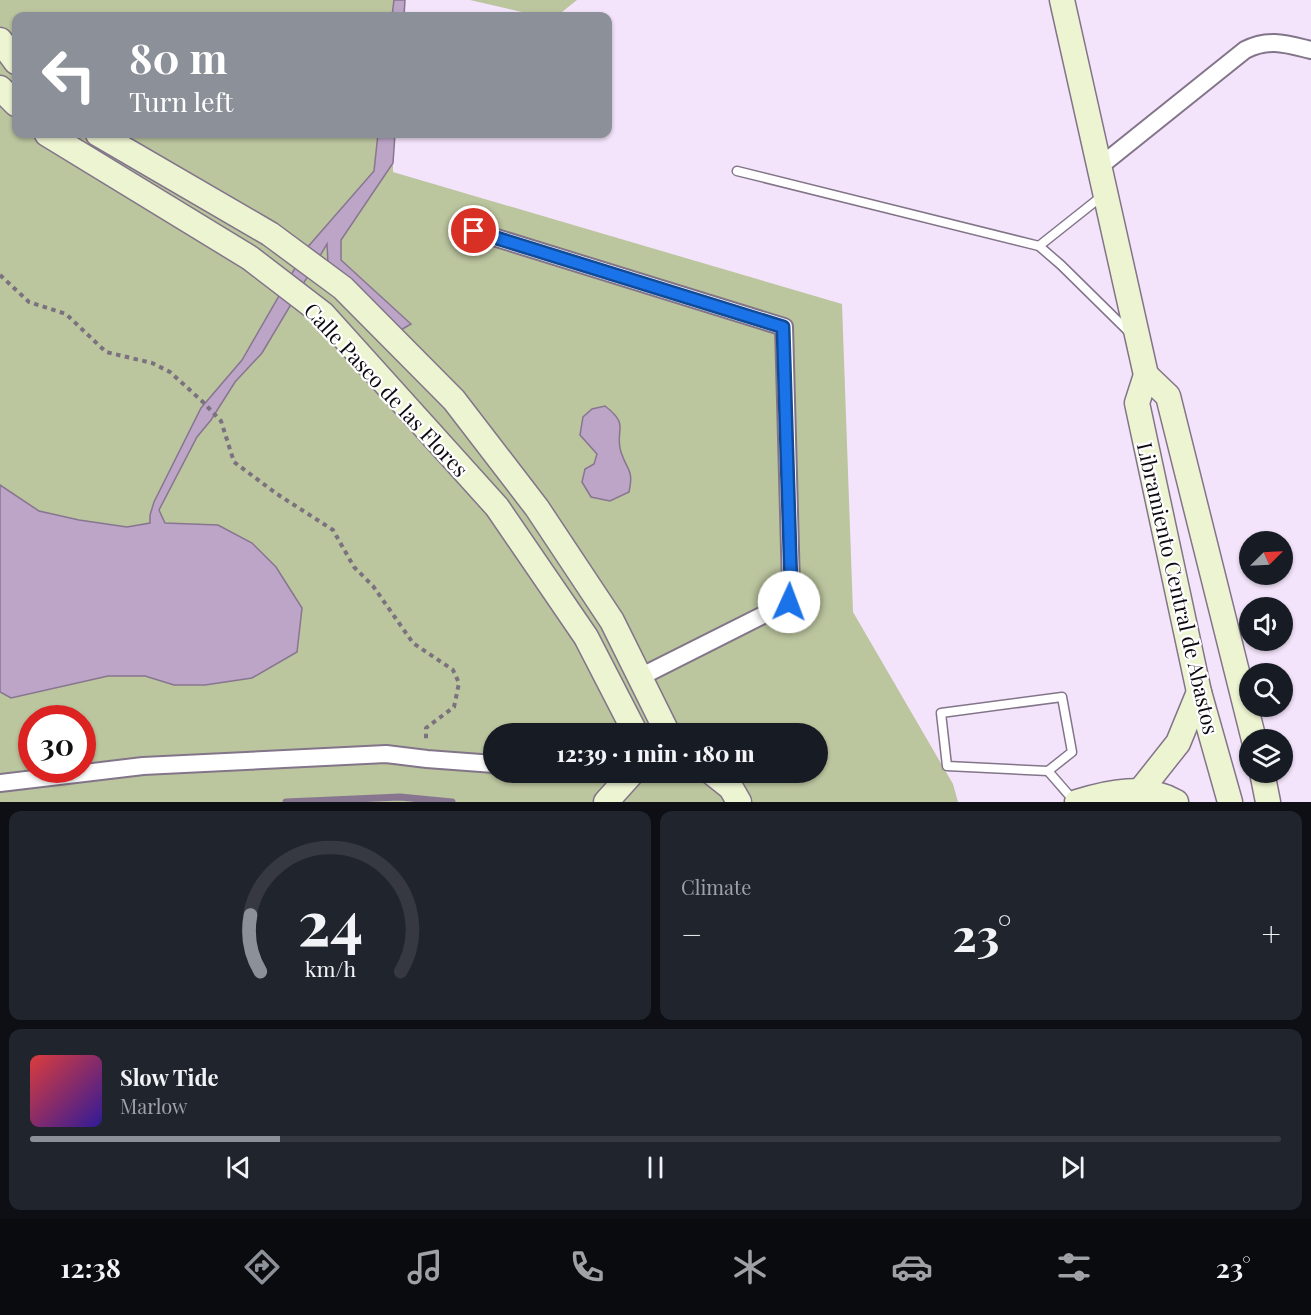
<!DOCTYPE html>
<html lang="en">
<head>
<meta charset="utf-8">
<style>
	body { margin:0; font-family:"Playfair Display",serif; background:#20242c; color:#f1f3f6; height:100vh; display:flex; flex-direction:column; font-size:22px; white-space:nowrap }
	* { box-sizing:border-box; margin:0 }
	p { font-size:20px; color:#9ea1a6 }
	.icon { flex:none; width:33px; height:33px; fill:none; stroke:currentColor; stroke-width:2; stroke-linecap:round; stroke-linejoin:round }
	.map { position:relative; height:802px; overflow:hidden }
	.sheet { display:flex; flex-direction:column; gap:9px; padding:9px; background:#0d0f14; flex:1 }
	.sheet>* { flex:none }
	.hud { position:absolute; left:12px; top:12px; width:600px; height:126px; border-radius:12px; box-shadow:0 2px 4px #0004; background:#8c9099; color:#fff; overflow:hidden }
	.needle { width:39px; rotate:66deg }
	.tools { position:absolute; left:1239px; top:531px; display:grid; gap:12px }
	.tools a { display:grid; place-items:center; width:54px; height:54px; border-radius:50%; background:#171b24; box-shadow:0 2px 4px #0004; font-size:30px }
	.speed { position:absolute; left:18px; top:705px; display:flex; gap:12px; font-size:30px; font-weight:700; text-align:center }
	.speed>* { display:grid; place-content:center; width:78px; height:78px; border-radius:50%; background:#171b24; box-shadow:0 2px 4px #0004; line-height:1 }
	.speed .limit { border:9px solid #d22; background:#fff; color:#111 }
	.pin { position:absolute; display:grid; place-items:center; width:51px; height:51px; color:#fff; margin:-26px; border:3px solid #fff; border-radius:50%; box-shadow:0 2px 6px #0007 }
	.me { position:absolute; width:66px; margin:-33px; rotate:2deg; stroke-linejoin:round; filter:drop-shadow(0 0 4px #0008) }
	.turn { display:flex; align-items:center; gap:21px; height:126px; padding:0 18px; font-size:27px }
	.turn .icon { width:78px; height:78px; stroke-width:2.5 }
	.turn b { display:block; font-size:42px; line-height:51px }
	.big { font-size:45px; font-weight:800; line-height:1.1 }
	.sheet .card { flex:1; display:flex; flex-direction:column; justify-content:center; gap:9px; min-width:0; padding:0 21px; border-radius:12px; background:#20242c }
	.sheet .dial { align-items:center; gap:0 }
	.dial svg { height:156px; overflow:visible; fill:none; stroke:#363941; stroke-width:7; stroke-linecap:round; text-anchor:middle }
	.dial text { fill:#f1f3f6; stroke:none }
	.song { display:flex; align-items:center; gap:18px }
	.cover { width:72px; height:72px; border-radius:9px; background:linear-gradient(135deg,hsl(0 70% 55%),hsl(250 70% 35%)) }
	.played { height:6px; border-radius:3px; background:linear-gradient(90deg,#8c9099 20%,#363941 20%) }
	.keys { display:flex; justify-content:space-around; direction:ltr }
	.heat { display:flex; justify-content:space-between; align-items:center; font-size:33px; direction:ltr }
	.sheet .tiles { flex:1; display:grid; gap:9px; grid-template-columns:1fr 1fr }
	.card:last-child { grid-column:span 2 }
	.trip { position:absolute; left:483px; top:723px; width:345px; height:60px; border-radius:30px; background:#171b24; box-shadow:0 2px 4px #0004; font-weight:800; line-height:60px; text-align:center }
	.dock { display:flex; height:96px; justify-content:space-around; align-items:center; background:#090b0e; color:#9ea1a6 }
	.dock .icon { width:42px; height:42px }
	.dock .selected { color:#8c9099 }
	.dock b { font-size:27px; color:#f1f3f6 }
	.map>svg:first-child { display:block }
	.green { fill:#bbc59e; fill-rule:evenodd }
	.water { fill:#bca5c7; stroke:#887690; stroke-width:1.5 }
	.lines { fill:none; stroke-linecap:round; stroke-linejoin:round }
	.stream { stroke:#887690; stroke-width:7 }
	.lane-casing { stroke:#827589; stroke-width:11 }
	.street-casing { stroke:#827589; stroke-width:20 }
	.secondary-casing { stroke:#827589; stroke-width:27 }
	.path { stroke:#7b717f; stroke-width:4; stroke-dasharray:4.5 4.5; stroke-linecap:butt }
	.lane { stroke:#fff; stroke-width:8 }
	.street { stroke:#fff; stroke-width:16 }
	.secondary { stroke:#edf4d1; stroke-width:24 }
	.route-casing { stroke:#114b97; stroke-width:15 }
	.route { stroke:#1a73e8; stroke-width:10 }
	.labels { text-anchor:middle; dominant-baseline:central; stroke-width:4.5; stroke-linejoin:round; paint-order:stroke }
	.street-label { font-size:21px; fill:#0f0a11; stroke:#fff }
</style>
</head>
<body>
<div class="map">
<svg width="1311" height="802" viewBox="0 0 1311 802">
	<rect width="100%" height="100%" fill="#f4e4fb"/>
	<g class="green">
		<path d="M0,0H394V16H16V134H393V172L842,304L853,612L953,784L958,802H0ZM32,718H82V770H32ZM494,734H818V772H494Z"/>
		<path d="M470,0H577L557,16H539Z"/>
	</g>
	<g class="water">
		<path d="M394,0H405L404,16H392Z"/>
		<path d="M378,134H395L393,163L341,240V260L411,324L399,331L328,264L327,244L262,353L235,382L211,420L197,437L159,510L165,523L218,525L252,543L276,567L302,608L297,652L252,678L205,685H174L145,676H108L11,698L0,692V485L39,511L79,520L127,527L150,523V515L154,502L201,408L242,360L306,249L374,171Z"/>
		<path d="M605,406C631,426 614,429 621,452C627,471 634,469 629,492L610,501L591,497L582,482L585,469L594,464L597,454L580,435L583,417L592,409Z"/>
	</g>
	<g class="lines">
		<path class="stream" d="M286,802L400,797L452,802"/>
		<defs>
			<g id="lane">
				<path d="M737,171L1039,246L1061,265L1129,332"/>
				<path d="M1039,246L1102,196"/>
				<path d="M1062,697L1072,752L1048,771L947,766L941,713Z"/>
				<path d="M1048,771L1075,802"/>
			</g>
			<g id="street">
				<path d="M1099,167L1245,50C1269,38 1286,44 1311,50"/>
				<path d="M474,231L784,327L791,586L789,602L640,677"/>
				<path d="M0,783L143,766L386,754L427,759L494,764"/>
			</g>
			<g id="secondary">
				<path d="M1062,0L1146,375L1137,403L1199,692L1230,802"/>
				<path d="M0,40L16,62"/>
				<path d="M0,88L16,104"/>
				<path d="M47,134L250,258L323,314L497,507L586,637L636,734"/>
				<path d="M98,134L270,234L343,288L454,400L537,508L612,621L668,734"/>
				<path d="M1146,375L1168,396L1254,740"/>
				<path d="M711,772L731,788L739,802"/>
				<path d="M1262,772L1268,802"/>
				<path d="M1140,791L1178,743L1199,692"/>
				<path d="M606,802L633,772"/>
				<path d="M1077,802C1109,792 1145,784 1176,802"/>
			</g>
		</defs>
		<use href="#lane" class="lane-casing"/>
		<use href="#street" class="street-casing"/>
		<use href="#secondary" class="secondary-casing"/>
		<path class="path" d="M0,275L29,302L66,314L106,352L152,363L170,372L203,402L221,421L234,462L277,494L333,530L354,567L373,586L413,643L453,670L459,683L454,707L426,728V742"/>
		<use href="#lane" class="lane"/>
		<use href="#street" class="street"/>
		<use href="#secondary" class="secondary"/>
	</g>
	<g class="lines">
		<defs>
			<path id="route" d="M474,231L783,327L791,586L789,602"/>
		</defs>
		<use href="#route" class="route-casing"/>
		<use href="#route" class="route"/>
	</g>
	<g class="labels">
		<g class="street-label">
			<text transform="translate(387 389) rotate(47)">Calle Paseo de las Flores</text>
			<text transform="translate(1179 588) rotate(77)">Libramiento Central de Abastos</text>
		</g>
	</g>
</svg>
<div class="tools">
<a><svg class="needle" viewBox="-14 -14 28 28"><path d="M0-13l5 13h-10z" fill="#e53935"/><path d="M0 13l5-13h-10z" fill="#9ea1a6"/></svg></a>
<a><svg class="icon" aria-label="sound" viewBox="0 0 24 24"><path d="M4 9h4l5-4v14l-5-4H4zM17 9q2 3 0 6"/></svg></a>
<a><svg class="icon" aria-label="search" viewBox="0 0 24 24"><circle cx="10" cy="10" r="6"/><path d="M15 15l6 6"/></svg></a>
<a><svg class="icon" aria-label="layers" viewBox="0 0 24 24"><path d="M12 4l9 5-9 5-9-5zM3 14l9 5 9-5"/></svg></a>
</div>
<div class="speed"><div class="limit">30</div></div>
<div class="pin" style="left:474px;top:231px;background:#d93025"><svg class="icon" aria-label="arrive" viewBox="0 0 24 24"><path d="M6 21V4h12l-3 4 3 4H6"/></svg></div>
<svg class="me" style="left:789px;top:602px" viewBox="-20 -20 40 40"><circle r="19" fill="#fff"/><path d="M0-13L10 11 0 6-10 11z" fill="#1a73e8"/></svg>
<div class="trip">12:39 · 1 min · 180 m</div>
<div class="hud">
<div class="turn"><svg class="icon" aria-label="left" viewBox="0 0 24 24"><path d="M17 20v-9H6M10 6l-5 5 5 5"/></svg><div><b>80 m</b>Turn left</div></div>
</div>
</div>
<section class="sheet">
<div class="tiles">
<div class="card dial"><svg viewBox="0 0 100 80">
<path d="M14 69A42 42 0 1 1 86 69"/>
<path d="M14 69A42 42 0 0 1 9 40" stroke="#8c9099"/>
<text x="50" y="56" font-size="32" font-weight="700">24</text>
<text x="50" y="72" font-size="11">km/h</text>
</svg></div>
<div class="card"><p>Climate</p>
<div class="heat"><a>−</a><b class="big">23°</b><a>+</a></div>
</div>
<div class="card">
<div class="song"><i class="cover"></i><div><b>Slow Tide</b><p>Marlow</p></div></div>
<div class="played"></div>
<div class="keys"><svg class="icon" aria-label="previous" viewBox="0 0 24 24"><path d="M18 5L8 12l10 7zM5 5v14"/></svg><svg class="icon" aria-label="pause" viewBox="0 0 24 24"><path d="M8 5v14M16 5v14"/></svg><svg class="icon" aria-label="next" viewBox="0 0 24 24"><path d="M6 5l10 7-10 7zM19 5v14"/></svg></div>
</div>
</div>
</section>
<nav class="dock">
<b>12:38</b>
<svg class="icon selected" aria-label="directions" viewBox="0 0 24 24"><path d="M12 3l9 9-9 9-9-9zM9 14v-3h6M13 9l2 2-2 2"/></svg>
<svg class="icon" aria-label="music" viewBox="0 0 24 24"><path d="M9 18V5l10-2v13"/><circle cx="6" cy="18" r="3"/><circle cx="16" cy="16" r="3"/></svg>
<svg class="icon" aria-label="phone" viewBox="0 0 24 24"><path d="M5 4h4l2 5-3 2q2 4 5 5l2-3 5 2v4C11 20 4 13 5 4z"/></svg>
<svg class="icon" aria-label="climate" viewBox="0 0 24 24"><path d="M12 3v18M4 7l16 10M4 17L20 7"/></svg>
<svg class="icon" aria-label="car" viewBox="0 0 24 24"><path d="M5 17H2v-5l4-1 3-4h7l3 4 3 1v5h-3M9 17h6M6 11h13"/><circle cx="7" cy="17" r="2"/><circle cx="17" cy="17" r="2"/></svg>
<svg class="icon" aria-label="filters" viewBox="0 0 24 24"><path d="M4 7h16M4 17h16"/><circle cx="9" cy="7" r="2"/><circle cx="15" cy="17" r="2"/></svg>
<b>23°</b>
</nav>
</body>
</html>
